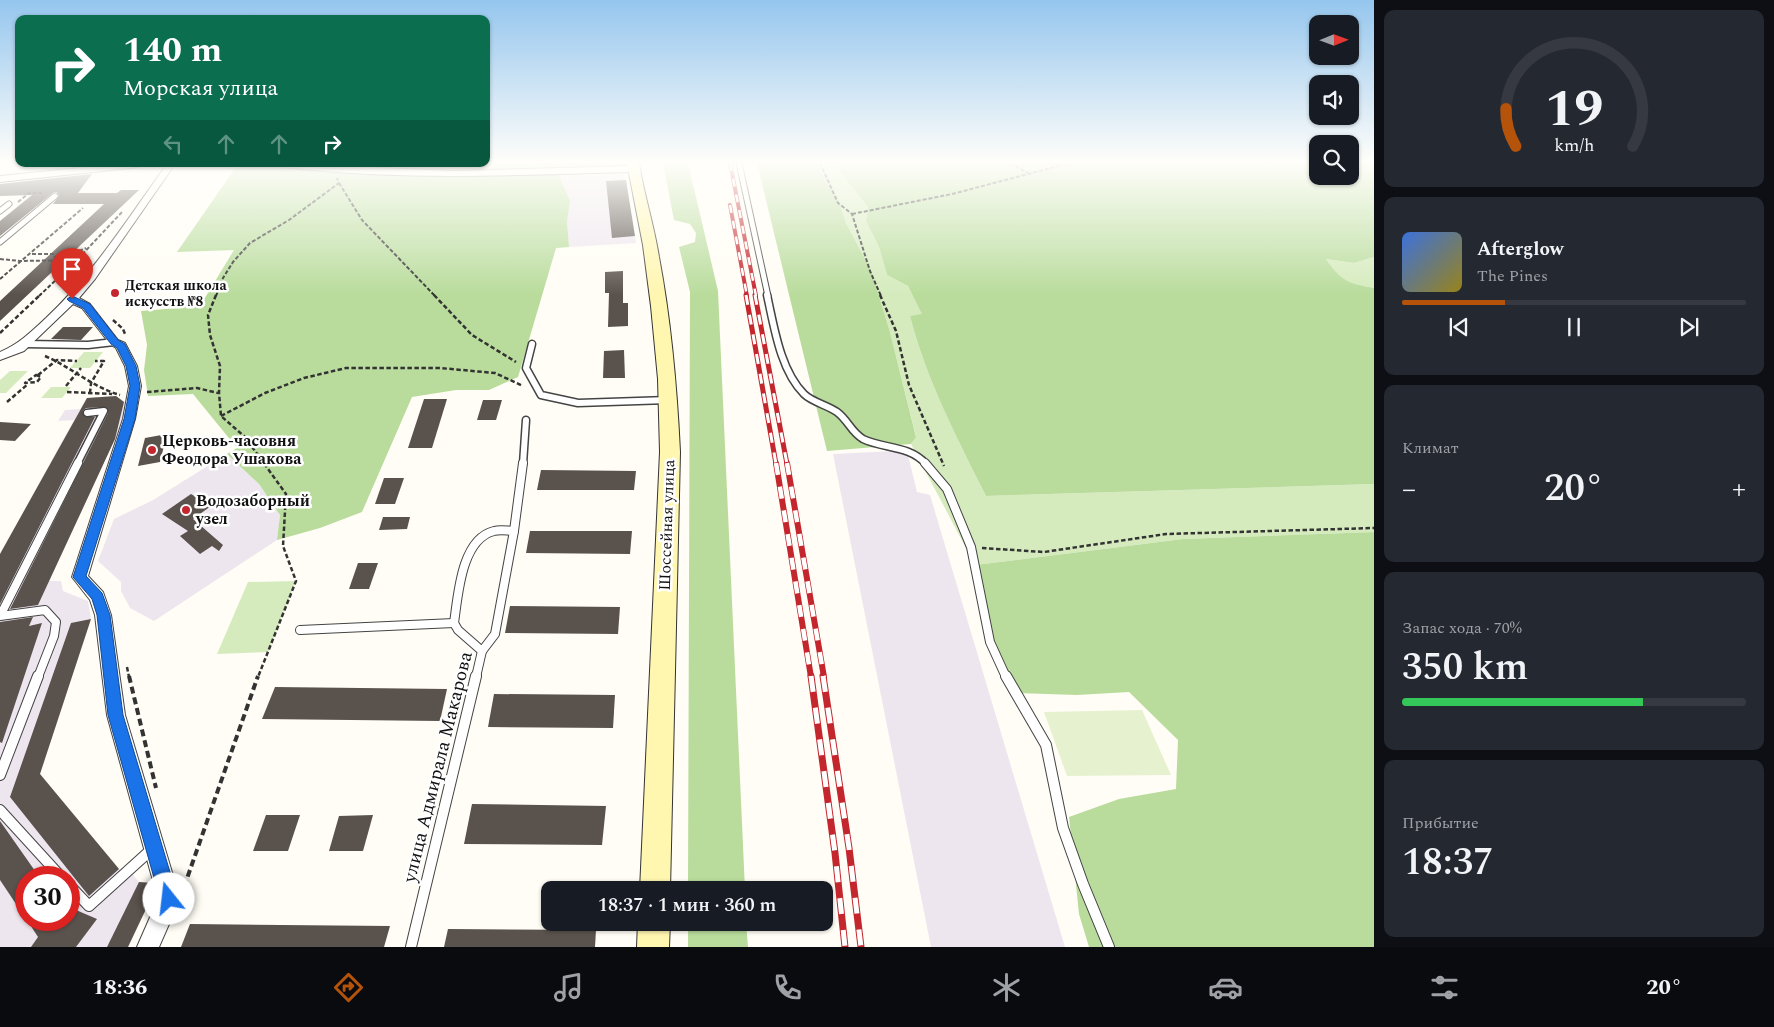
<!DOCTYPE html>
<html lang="ru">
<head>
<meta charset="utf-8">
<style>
	body { margin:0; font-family:Spectral,serif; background:#242831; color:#f1f3f6; height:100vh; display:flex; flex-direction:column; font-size:19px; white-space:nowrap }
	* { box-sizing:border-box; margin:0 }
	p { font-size:16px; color:#9ea1a6 }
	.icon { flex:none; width:28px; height:28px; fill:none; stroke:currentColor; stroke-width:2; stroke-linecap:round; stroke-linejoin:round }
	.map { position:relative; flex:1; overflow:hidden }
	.details { display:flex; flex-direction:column; gap:10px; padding:10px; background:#0d0f14; width:400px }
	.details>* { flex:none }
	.top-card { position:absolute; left:15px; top:15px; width:475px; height:152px; border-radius:10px; box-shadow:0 1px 4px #0004; background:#0b6e4f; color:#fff; overflow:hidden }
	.needle { width:32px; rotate:89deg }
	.fabs { position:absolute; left:1309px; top:15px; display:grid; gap:10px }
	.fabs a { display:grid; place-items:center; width:50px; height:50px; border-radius:10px; background:#171b24; box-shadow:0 1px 4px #0004; font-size:25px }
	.speed { position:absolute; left:15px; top:866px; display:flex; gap:10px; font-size:25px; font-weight:700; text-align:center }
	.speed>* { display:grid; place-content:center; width:65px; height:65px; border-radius:50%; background:#171b24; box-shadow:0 1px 4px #0004; line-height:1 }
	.speed .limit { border:8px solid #d22; background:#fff; color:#111 }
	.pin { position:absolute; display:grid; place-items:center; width:42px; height:42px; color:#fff; margin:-51px -21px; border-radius:50% 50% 50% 0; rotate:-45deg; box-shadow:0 0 5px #0007 }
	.pin .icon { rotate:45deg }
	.me { position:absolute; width:55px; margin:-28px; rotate:344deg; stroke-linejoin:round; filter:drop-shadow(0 0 4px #0008) }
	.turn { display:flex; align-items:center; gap:18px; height:105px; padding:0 25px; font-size:22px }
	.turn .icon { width:65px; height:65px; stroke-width:2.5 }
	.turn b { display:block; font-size:35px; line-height:42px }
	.lanes { display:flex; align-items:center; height:48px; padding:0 25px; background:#0003; justify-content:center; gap:25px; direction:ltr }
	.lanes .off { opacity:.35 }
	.big { font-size:38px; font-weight:600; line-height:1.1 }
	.details .tile { flex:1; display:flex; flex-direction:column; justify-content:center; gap:8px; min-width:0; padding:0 18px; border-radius:10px; background:#242831 }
	.details .dial { align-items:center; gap:0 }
	.dial svg { height:130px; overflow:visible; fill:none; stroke:#363941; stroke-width:7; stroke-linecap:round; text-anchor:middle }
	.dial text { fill:#f1f3f6; stroke:none }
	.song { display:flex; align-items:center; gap:15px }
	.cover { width:60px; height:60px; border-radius:8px; background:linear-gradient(135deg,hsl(220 70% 55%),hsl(50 70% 35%)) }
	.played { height:5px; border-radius:2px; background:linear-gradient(90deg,#b45309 30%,#363941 30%) }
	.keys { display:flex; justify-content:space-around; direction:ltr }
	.heat { display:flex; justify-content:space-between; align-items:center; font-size:28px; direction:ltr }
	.charge { height:8px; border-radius:4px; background:linear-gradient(90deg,#34c759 70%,#363941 0) }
	.trip { position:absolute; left:541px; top:881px; width:292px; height:50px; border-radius:10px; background:#171b24; box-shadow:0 1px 4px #0004; font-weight:600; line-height:50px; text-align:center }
	.tabs { display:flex; height:80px; justify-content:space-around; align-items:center; background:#090b0e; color:#9ea1a6 }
	.tabs .icon { width:35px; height:35px }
	.tabs .selected { color:#b45309 }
	.tabs b { font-size:22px; color:#f1f3f6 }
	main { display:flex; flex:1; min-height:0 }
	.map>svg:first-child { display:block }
	.industrial { fill:#eee6ef; fill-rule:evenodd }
	.green { fill:#d5ebbd }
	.forest { fill:#b9dc9c }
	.pitch { fill:#e6f2cf }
	.building { fill:#5a524d }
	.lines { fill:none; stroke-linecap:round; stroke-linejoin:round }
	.service-far3-casing { stroke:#444; stroke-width:7 }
	.service-far2-casing { stroke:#444; stroke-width:9 }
	.service-far1-casing { stroke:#444; stroke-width:10 }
	.service-casing { stroke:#444; stroke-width:12 }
	.minor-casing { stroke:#444; stroke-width:2 }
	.secondary-casing { stroke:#333; stroke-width:2 }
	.path-far2 { stroke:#333; stroke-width:2; stroke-dasharray:4 2; stroke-linecap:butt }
	.path-far1 { stroke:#333; stroke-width:2.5; stroke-dasharray:4.5 2.5; stroke-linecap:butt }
	.path { stroke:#333; stroke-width:4; stroke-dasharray:7 4; stroke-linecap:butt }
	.service-far3 { stroke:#fff; stroke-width:5 }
	.service-far2 { stroke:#fff; stroke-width:6 }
	.service-far1 { stroke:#fff; stroke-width:8 }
	.service { stroke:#fff; stroke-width:10 }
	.minor { fill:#fff; fill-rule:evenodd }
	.secondary { fill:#fff6b0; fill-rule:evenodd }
	.rail-far3-casing { stroke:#c4262e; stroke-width:4 }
	.rail-far2-casing { stroke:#c4262e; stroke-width:5 }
	.rail-far1-casing { stroke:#c4262e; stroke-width:6 }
	.rail-casing { stroke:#c4262e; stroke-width:7 }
	.rail-far3 { stroke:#fff; stroke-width:2.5; stroke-dasharray:8; stroke-linecap:butt }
	.rail-far2 { stroke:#fff; stroke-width:3; stroke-dasharray:10; stroke-linecap:butt }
	.rail-far1 { stroke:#fff; stroke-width:4.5; stroke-dasharray:12; stroke-linecap:butt }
	.rail { stroke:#fff; stroke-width:5; stroke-dasharray:16; stroke-linecap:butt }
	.route { fill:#1a73e8; stroke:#114b97 }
	.poi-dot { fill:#c4262e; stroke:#fff; stroke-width:2 }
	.labels { text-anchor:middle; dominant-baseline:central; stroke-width:5; stroke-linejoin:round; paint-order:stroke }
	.far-poi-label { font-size:14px; font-weight:bold; fill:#111; stroke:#fff; text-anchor:start }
	.poi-label { font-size:16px; font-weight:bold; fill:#111; stroke:#fff; text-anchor:start }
	.street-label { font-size:16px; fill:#111; stroke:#fff }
	.near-street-label { font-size:19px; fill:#111; stroke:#fff }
</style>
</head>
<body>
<main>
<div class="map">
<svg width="1374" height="947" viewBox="0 0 1374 947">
	<rect width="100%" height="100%" fill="#fffdf5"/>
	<g class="industrial">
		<path d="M558,174H579L582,176L616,174L624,176L636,243L569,247L567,222L570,201Z"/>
		<path d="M116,396L128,404L120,428L49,581H61L63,591L88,601L91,619L40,774L121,871L129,870L139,882L159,883L128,947H0V554L74,420L58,421L65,410L80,409L87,398ZM26,878H69V920H26Z"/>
		<path d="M895,451L908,455L917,492L930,495L1065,947H931L833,454Z"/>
		<path d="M227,454L259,484L280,515L277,540L154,621L130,608L121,591V582L98,561L114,519L153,500Z"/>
	</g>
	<g class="green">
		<path d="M817,163H836L839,171L868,207L866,221L879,247L887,275L908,286L923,315L910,316C926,379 957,438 986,496L1374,484V532L1183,539L975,565L911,444L916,436L890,332L871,270L846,223L839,202L822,176Z"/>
		<path d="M1374,257V288C1349,283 1340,281 1326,259L1354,263Z"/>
		<path d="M84,352H103L90,368H70Z"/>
		<path d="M10,371H28L6,393H0V380Z"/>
		<path d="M51,387H71L62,398H41Z"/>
		<path d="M296,581L268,652L217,654L248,582Z"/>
	</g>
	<g class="forest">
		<path d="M626,163V166C556,170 487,170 417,169C383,168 348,168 314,164Z"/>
		<path d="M663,163H688L718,291L745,890H688L690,292L679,247L695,242L696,233L690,224L674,220Z"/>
		<path d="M757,163H817L822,176L839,202L846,223L871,270L890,332L916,437L911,444L827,451Z"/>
		<path d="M836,163H1317L1318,176H1350V163H1374V257L1354,263L1326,259C1341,281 1348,283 1374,288V484L986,496C957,438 926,379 910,316L922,314L908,286L887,275L879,247L866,221L868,207L839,171Z"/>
		<path d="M238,164H284L334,170L455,174L557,171L570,201L567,222L569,247L556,248L518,377L489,390H456L412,397L362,512L320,528L277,540L280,515L259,484L227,454L237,448L193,394L148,396L144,370L147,345L141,311L177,308L203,301L234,250L177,252Z"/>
		<path d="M1374,532V947H1089L1079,914L1069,817L1119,799L1176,789L1178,740L1129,692L1077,695L1015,693L986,627L975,565L1183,539Z"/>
		<path d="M688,923H746L748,947H688Z"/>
	</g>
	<path class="pitch" d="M1142,710L1171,775L1067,776L1044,712Z"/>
	<g class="building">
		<path d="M92,174L78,193H117L121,190H139L0,321V301L104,204H53L59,196L57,192H54L0,236V221L32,195L0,196V184Z"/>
		<path d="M626,180L635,236L612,238L606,181Z"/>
		<path d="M623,271V303H628V326L608,327L609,293H605V272Z"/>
		<path d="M63,327H93L81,340L51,339Z"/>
		<path d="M624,350L625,378H603L604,351Z"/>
		<path d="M116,396L124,402L115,439L38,605L10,609L108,413L106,407L86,408L83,411L85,417H95L0,604V554L87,398Z"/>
		<path d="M424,399H447L432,448H408Z"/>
		<path d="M483,400H502L496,420H477Z"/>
		<path d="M0,422L31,424L15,441L0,440Z"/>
		<path d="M167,434L160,462L138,466L145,438Z"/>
		<path d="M541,470L636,471L634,490H537Z"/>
		<path d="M384,478H404L395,504H375Z"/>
		<path d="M191,494L211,506L193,519L223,545L219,551L212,546L200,554L180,536L188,531L162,514Z"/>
		<path d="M383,517H410L407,529L379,530Z"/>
		<path d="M530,531H632L630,554L526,553Z"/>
		<path d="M358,563H378L369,589H349Z"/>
		<path d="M510,606L620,607L618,634L505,633Z"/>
		<path d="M33,617L29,626L42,623L2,743L0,742V622Z"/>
		<path d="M91,619L40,774L119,869L89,896L10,797L71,623Z"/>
		<path d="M275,687L447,689L440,721L262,719Z"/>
		<path d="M494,694L615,695L613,728L488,727Z"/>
		<path d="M472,804L606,806L602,845L464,844Z"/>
		<path d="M266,815H300L288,851H253Z"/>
		<path d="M373,815L363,851H329L339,816Z"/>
		<path d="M0,821L40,878H26V919L0,880Z"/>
		<path d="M139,882L152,883L154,892L128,947H107Z"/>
		<path d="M69,907L97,919L76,947H31L38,937L27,920H69Z"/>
		<path d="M190,924L390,926L384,947H181Z"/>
		<path d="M448,929L596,930L595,947H444Z"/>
	</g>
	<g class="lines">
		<defs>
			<g id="service-far3">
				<path d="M739,163L768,296"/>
				<path d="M0,211L9,204"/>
				<path d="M0,242L55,196"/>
			</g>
			<g id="service-far2">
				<path d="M767,295C774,326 780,370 804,394C812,402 827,405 837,412C848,420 851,432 863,439C884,449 909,445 926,464"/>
				<path d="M25,344L88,345L114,342"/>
				<path d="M532,344L526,368L541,395L578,403L668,400"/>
				<path d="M77,464L104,411L87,413"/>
				<path d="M523,464L526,420"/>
			</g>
			<g id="service-far1">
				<path d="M925,463L947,489L971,547L990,642L1006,677"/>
				<path d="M300,630L454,623"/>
				<path d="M482,651L458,630L454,623C458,596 461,539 494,531C501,529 508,531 514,531"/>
				<path d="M38,677L54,636L56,622L45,610L0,616L78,463"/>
				<path d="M476,677L482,651L495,634L514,531L523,463"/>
			</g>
			<g id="service">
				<path d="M1006,676L1046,745L1063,828L1083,884L1109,947"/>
				<path d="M0,775L38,676"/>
				<path d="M0,810L62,878"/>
				<path d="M69,885L89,906L152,849"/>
				<path d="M411,947L476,676"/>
			</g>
			<g id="minor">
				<path d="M118,164H143L139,167L0,182V176Z"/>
				<path d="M167,164H175L95,279L79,298L90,304L118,340L125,343L137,366L141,386L135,419L88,576L103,592L111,615L125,715L180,899L159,947H137L158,899L107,715L95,615L90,600L72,577L123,419L129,386L125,366L116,348L110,344L82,308L73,304L24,351L0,360V352C19,344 31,332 46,318C94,273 129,217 167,164Z"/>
				<path d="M280,164L455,171L634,166L638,169L634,172C517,175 400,181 284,167Z"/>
			</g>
			<g id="secondary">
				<path d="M627,163H639C644,195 654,225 659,257C671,321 677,387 680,452L670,890H640L660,452L658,379L651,306L643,245Z"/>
				<path d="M638,922H670L669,947H637Z"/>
			</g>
		</defs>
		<use href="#service-far3" class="service-far3-casing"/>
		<use href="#service-far2" class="service-far2-casing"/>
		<use href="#service-far1" class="service-far1-casing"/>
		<use href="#service" class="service-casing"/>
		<use href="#minor" class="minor-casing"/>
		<use href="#secondary" class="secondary-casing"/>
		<g class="path-far2">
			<path d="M820,163L838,203L852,214L870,271L881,296"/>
			<path d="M1010,163L1028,173"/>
			<path d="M339,183L362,220L435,296"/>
			<path d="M18,202L29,193H42"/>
			<path d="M852,214L952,194L1070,163"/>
			<path d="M32,254H54L57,261L86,248"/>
			<path d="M0,259L20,261L77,260L85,263"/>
			<path d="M0,279L83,208"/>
			<path d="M39,296L77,260L123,211"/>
			<path d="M216,296L223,278L233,262L250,243L289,220L339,183L337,178"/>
		</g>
		<g class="path-far1">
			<path d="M216,295L208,315L210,335L220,366L219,393L221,416L245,437L286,494L283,546L296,581L258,677"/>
			<path d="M434,295L472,335L516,362"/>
			<path d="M880,295L896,331L909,385L944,466"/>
			<path d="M113,320L123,329L125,334"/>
			<path d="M0,333L40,295"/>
			<path d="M45,356C71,367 92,387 120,395"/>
			<path d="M36,375L41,377L37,382L25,383Z"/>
			<path d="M38,375L57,360L77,361"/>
			<path d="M66,386L81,368"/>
			<path d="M67,392L112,394"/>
			<path d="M147,392L197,388L218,393"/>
			<path d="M90,393L91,383L104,361H95"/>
			<path d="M7,402L28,384"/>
			<path d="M221,416L265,393L304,378L346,368H440L495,373L523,386"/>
			<path d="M982,548L1044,552L1166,534L1374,528"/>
			<path d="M127,667L129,677"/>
		</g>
		<g class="path">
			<path d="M129,676L156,788"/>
			<path d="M184,887L258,676"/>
		</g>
		<use href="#service-far3" class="service-far3"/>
		<use href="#service-far2" class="service-far2"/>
		<use href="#service-far1" class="service-far1"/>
		<use href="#service" class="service"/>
		<use href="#minor" class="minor"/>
		<use href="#secondary" class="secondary"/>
		<defs>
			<g id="rail-far3">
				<path d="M730,163L756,296"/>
				<path d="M730,205L747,296"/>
			</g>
			<g id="rail-far2">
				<path d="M746,295L776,464"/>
				<path d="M755,295L787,464"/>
			</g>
			<g id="rail-far1">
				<path d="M776,463L811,677"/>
				<path d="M787,463L824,677"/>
			</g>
			<g id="rail">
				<path d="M811,676L835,853L845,947"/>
				<path d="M823,676L849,848L861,947"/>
			</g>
		</defs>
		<use href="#rail-far3" class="rail-far3-casing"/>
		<use href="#rail-far2" class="rail-far2-casing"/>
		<use href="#rail-far1" class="rail-far1-casing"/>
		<use href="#rail" class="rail-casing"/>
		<use href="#rail-far3" class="rail-far3"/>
		<use href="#rail-far2" class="rail-far2"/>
		<use href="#rail-far1" class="rail-far1"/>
		<use href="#rail" class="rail"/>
	</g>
	<linearGradient id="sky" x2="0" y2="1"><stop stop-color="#95c6ee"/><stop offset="0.55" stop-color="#fffefa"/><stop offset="1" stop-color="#fffefa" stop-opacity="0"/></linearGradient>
	<rect width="1374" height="295" fill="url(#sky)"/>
	<path class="route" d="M72,296L90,304L118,340L125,344L136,366L140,386L135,419L86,576L102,593L110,615L123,715L178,899L175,905L169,907L163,905L160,899L108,715L97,615L92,599L73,577L124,419L130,386L126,366L117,348L111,344L83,308L69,301L67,299Z"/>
	<g class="poi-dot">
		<circle cx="115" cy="293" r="5"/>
		<circle cx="152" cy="450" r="5"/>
		<circle cx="186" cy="510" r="5"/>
	</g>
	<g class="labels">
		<g class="far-poi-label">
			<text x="125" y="285">Детская школа<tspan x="125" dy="16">искусств №8</tspan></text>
		</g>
		<g class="poi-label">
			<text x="162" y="441">Церковь-часовня<tspan x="162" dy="18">Феодора Ушакова</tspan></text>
			<text x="196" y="501">Водозаборный<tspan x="196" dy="18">узел</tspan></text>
		</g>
		<g class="street-label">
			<text transform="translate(667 525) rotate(-88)">Шоссейная улица</text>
		</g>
		<g class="near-street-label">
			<text transform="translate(438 767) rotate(-76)">улица Адмирала Макарова</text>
		</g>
	</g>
</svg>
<div class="fabs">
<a><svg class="needle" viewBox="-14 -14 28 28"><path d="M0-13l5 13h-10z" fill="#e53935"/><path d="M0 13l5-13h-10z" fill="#9ea1a6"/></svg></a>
<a><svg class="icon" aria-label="sound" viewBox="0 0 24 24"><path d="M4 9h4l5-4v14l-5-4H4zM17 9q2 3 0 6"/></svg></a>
<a><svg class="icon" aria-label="search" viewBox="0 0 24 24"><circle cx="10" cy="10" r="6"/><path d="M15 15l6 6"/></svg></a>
</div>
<div class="speed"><div class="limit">30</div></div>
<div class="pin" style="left:72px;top:299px;background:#d93025"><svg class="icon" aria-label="arrive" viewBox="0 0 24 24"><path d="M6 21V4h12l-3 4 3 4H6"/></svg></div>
<svg class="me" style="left:169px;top:899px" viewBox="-20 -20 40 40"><circle r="19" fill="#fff"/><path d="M0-13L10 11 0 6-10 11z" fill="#1a73e8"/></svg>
<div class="trip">18:37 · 1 мин · 360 m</div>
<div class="top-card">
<div class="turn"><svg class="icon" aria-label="right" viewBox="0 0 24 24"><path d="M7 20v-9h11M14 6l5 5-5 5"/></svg><div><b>140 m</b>Морская улица</div></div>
<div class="lanes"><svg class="icon off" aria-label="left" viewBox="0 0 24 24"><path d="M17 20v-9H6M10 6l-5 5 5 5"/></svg><svg class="icon off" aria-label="ahead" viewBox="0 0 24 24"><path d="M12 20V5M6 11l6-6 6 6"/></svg><svg class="icon off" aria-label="ahead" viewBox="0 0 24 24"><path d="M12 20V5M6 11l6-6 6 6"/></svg><svg class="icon" aria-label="right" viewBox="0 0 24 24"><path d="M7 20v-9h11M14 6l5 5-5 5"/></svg></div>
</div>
</div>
<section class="details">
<div class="tile dial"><svg viewBox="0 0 100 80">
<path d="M14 69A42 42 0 1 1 86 69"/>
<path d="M14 69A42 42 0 0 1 8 46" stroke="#b45309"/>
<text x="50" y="56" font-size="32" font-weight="700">19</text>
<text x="50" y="72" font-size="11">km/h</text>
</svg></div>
<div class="tile">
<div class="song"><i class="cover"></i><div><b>Afterglow</b><p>The Pines</p></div></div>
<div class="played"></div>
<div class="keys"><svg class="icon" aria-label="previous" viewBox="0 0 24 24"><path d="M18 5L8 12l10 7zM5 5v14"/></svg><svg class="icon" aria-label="pause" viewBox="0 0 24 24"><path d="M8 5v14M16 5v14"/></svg><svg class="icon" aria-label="next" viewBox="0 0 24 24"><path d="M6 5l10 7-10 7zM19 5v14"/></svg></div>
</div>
<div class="tile"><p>Климат</p>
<div class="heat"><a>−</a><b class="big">20°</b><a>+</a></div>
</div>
<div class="tile"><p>Запас хода · 70%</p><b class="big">350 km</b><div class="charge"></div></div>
<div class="tile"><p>Прибытие</p><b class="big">18:37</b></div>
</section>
</main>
<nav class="tabs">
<b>18:36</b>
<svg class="icon selected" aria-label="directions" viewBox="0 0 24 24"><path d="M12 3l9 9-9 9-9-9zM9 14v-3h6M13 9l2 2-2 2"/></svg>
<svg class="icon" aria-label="music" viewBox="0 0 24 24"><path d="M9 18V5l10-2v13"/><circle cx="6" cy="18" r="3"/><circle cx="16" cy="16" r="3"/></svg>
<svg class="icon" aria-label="phone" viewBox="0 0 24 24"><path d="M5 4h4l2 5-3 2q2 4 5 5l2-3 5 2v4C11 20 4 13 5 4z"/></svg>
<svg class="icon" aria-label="climate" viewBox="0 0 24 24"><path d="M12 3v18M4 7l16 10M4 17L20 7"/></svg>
<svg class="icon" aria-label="car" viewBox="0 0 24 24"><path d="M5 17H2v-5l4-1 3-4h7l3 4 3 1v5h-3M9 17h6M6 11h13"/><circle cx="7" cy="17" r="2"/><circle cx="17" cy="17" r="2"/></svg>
<svg class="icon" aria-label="filters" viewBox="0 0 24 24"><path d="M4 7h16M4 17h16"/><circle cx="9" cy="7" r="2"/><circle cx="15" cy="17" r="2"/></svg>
<b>20°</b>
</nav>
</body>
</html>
